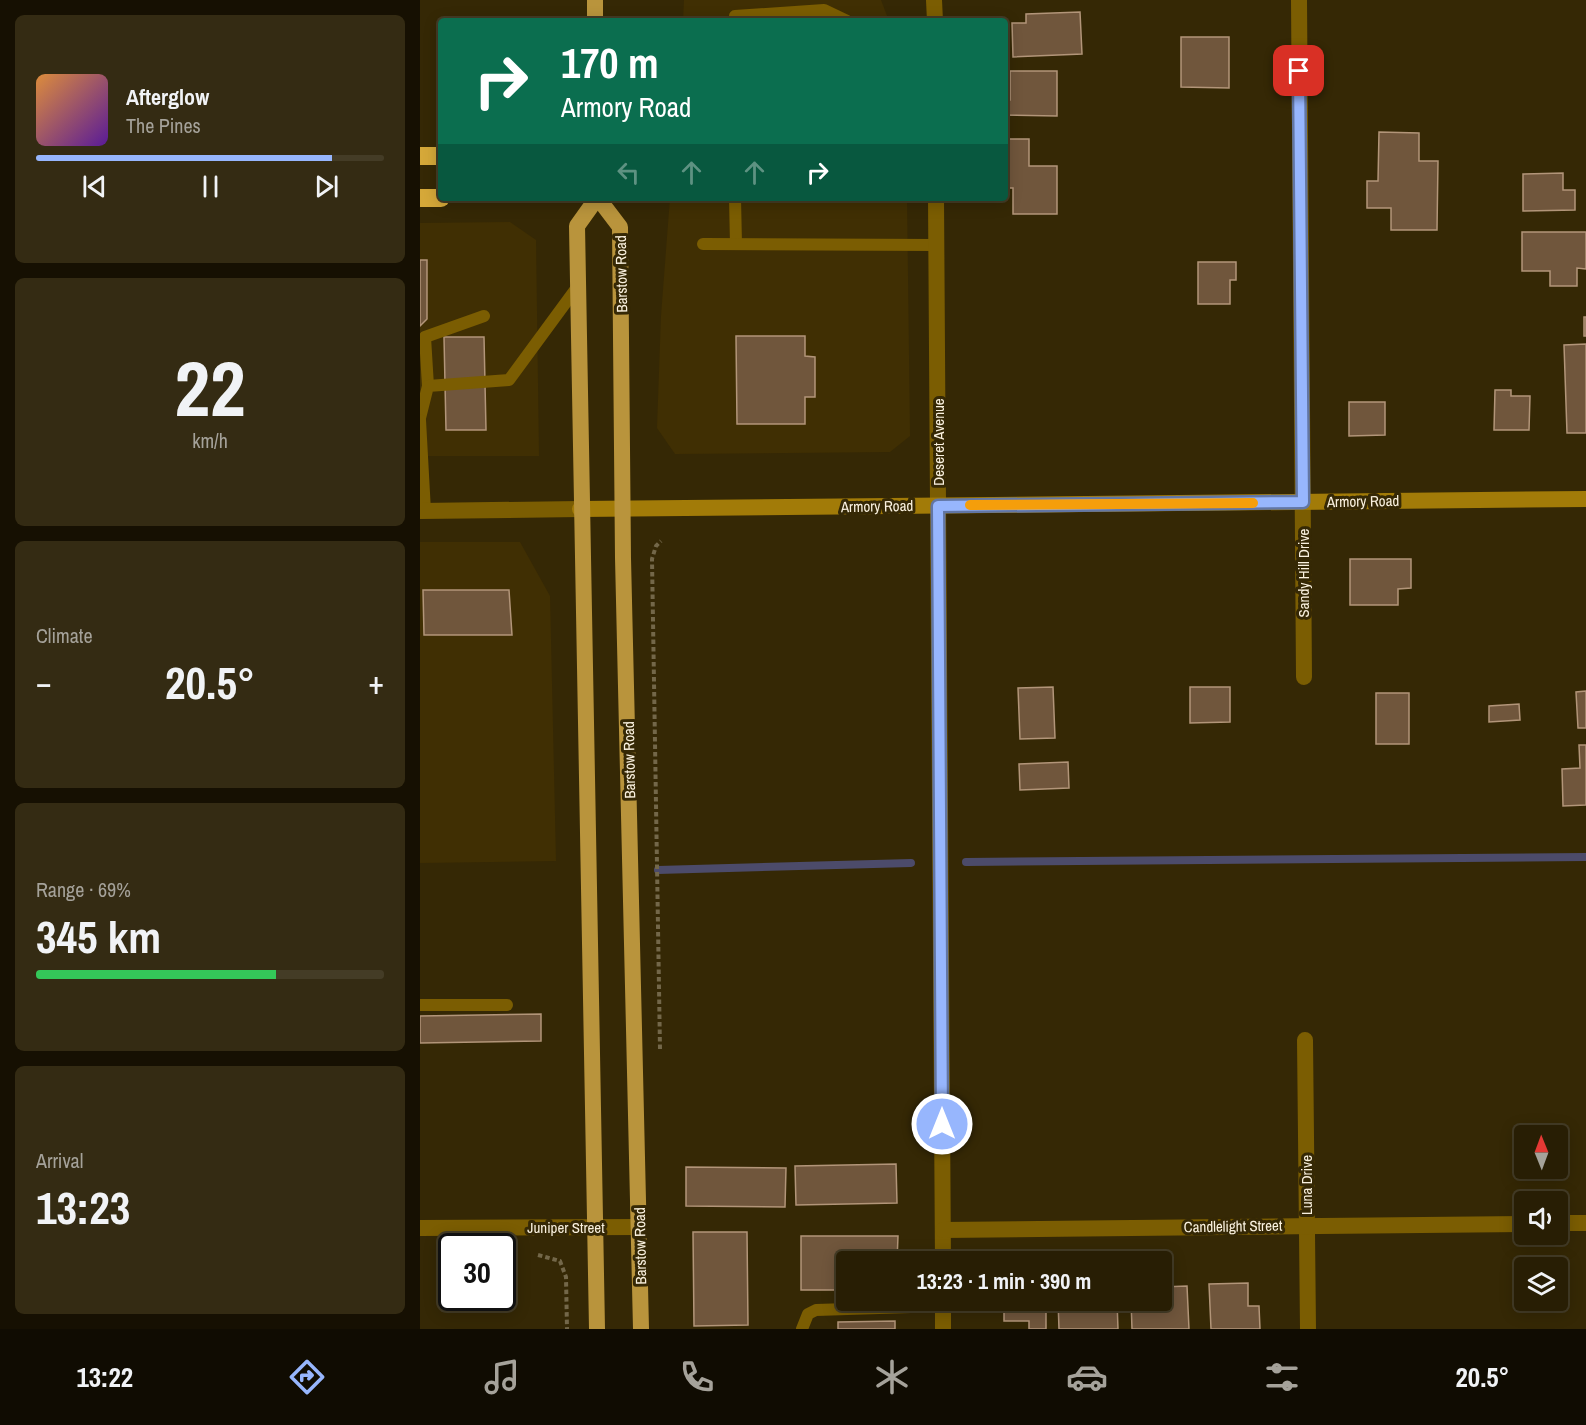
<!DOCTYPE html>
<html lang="en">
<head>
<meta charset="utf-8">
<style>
	body { margin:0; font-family:"Archivo Narrow",sans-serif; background:#342b13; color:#f1f3f6; height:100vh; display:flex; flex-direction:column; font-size:22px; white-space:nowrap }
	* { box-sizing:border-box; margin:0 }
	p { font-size:20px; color:#a5a29a }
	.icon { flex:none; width:33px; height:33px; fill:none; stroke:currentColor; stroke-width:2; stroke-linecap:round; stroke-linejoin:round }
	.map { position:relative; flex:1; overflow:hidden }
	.sheet { display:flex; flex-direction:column; gap:15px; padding:15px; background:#161002; width:420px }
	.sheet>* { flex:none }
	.hud { position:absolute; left:18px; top:18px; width:570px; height:183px; border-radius:6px; box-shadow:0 3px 15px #0003,0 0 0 2px #443c26; background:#0b6e4f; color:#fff; overflow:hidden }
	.needle { width:39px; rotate:359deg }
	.buttons { position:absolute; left:1094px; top:1125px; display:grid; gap:12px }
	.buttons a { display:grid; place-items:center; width:54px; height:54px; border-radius:6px; background:#281e04; box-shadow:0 3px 15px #0003,0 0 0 2px #443c26; font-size:30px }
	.speed { position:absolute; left:18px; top:1233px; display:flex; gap:12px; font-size:30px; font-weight:700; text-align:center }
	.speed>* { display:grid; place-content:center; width:78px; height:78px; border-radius:50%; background:#281e04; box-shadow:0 3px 15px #0003,0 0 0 2px #443c26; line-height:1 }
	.speed .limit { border:3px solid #111; border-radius:9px; background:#fff; color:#111 }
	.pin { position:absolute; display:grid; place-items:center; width:51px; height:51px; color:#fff; margin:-26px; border-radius:12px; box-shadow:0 3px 9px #0006 }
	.me { position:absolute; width:66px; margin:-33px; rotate:0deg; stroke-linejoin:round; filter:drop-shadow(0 0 4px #0008) }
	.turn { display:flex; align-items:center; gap:21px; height:126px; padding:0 24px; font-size:27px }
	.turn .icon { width:78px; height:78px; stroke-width:2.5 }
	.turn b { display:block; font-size:42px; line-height:51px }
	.lanes { display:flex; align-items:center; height:57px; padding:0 24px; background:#0003; justify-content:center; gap:30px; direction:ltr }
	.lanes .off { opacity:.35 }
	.big { font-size:45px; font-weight:700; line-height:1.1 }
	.sheet .tile { flex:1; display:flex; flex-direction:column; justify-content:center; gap:9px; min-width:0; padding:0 21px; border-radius:9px; background:#342b13 }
	.sheet .dial { align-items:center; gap:0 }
	.dial b { font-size:78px; line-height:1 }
	.song { display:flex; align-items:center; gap:18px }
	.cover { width:72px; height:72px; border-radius:9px; background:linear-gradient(135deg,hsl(30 70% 55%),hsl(270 70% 35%)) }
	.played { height:6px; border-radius:3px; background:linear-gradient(90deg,#97b6fd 85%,#443c26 85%) }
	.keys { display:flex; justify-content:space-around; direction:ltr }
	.heat { display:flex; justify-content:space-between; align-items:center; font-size:33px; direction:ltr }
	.charge { height:9px; border-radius:4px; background:linear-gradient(90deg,#34c759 69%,#443c26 0) }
	.trip { position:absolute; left:416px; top:1251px; width:336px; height:60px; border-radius:6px; background:#281e04; box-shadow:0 3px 15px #0003,0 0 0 2px #443c26; font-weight:700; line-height:60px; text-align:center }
	.menu { display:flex; height:96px; justify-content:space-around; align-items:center; background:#100c02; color:#a5a29a }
	.menu .icon { width:42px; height:42px }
	.menu .current { color:#97b6fd }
	.menu b { font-size:27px; color:#f1f3f6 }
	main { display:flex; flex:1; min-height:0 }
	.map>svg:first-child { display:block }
	.built { fill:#402f03 }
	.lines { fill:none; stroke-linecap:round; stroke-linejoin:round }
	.stream { stroke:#4c4b6a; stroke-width:8 }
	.building { fill:#70563c; stroke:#b29579; stroke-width:1.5 }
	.path { stroke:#736749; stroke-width:4; stroke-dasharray:4.5 3; stroke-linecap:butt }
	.service { stroke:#7b5d02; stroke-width:12 }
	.minor { stroke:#7b5d02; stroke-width:16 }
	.tertiary { stroke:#7b5d02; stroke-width:16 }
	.secondary { stroke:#a27b08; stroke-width:16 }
	.primary { stroke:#b9943c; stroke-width:16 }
	.motorway { stroke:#d5a839; stroke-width:18 }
	.route-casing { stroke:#6276a4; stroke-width:15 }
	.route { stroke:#97b6fd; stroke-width:10 }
	.slow { stroke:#f59e0b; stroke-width:10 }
	.labels { text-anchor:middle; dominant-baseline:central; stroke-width:6; stroke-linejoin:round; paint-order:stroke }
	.street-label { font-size:15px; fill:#faf1df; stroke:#352805 }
</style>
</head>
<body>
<main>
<section class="sheet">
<div class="tile">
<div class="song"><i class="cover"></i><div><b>Afterglow</b><p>The Pines</p></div></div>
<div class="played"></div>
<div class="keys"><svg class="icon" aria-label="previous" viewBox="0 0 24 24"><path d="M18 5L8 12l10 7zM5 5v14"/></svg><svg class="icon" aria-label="pause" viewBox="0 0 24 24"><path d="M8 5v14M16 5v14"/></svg><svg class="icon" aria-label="next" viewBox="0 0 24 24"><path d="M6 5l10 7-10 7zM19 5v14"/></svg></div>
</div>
<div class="tile dial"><b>22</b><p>km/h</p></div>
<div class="tile"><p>Climate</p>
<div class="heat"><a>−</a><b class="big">20.5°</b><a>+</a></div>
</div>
<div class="tile"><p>Range · 69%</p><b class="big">345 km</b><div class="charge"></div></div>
<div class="tile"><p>Arrival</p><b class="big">13:23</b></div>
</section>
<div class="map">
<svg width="1166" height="1329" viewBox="0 0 1166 1329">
	<rect width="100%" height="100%" fill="#352805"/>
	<g class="built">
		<path d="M264,0H461L469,21H263Z"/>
		<path d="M250,198H487L490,436L470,452L255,454L237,428L241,316Z"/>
		<path d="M90,222L116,240L119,456H0V223Z"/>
		<path d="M0,542H100L130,596L136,861L0,863Z"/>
	</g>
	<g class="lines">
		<g class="stream">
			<path d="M546,862L1166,857"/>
			<path d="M238,870L491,863"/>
		</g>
	</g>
	<g class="building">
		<path d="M660,12L662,54L593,57L592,23H606V14Z"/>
		<path d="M761,37H809V88L761,87Z"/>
		<path d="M590,71H637V116L585,115V100H590Z"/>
		<path d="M959,132L999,133V161H1018L1017,230H971V208H947V181H958Z"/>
		<path d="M585,139H609V166H637V214H593V188H585Z"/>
		<path d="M1143,173V190H1155V210L1103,211V174Z"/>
		<path d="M1102,232H1166V269L1157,268V286H1130V271H1102Z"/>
		<path d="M0,260H7V319L0,326Z"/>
		<path d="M778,262H816V280H810V304H778Z"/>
		<rect x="1164" y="317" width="2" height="19"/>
		<path d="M316,336H385V356L395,357V397H385V424H317Z"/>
		<path d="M24,337H64L66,430H26Z"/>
		<path d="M1166,344V433H1147L1144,345Z"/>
		<path d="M1075,390H1091V396H1110L1109,430H1074Z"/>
		<path d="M929,402H965V435L929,436Z"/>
		<path d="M930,559H991V588L978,589V605H930Z"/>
		<path d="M3,590H89L92,635H4Z"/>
		<path d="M633,687L635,738L600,739L598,688Z"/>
		<path d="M770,687H810V722L770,723Z"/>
		<path d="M1166,691V728H1158L1156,692Z"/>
		<rect x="956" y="693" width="33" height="51"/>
		<path d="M1099,704L1100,720L1069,722V706Z"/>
		<path d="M1159,745H1166V805L1143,806L1142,769L1160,768Z"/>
		<path d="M648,762L649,788L600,790L599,764Z"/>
		<path d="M121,1014V1041L0,1043V1016Z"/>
		<path d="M476,1164L477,1203L376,1205L375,1166Z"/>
		<path d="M266,1167L366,1168L365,1207L266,1206Z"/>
		<path d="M273,1232H327L328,1325L274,1326Z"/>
		<path d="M381,1236H478L477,1262H426V1290H381Z"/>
		<path d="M828,1283V1306H839L840,1329H791L789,1284Z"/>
		<path d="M767,1286L769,1329H712L711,1300H741V1287Z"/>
		<path d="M584,1300H626V1329H609V1321H584Z"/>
		<path d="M638,1300H697L698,1329H639Z"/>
		<path d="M475,1321V1329H418V1322Z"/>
	</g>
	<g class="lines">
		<g class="path">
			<path d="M240,1049L232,559L236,546L241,541"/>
			<path d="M118,1255L140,1261L146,1277L147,1329"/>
		</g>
		<g class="service">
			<path d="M315,16L404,10L427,21"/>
			<path d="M315,198L316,244"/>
			<path d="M283,244L516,245"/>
			<path d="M8,386L5,337L64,316"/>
			<path d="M0,418L8,386L89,380L158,286"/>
			<path d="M0,420L5,511"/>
			<path d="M0,1005H87"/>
			<path d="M382,1329L388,1314L396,1310L523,1306"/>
		</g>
		<g class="minor">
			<path d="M514,0L515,21"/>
			<path d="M879,0L884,677"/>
			<path d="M516,198L523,1262"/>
			<path d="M885,1040L888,1329"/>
			<path d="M1137,1223H1166"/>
			<path d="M0,1228L219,1227"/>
			<path d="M523,1230L1104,1224"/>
			<path d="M523,1300V1329"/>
		</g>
		<path class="tertiary" d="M0,511L160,509"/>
		<path class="secondary" d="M160,509L1166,499"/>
		<g class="primary">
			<path d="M175,0V21"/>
			<path d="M178,198L200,227L203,558L221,1329"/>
			<path d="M177,1329L157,226L177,198"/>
		</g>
		<g class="motorway">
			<path d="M0,156H21"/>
			<path d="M0,198H21"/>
		</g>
	</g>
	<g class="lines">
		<defs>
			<path id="route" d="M522,1124L518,506L883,502L879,71"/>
		</defs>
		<use href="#route" class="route-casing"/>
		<use href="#route" class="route"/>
		<path class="slow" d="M550,505L833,503"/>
	</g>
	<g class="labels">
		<g class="street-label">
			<text transform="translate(201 274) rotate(-91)">Barstow Road</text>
			<text transform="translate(518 442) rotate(-90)">Deseret Avenue</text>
			<text transform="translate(943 501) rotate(-1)">Armory Road</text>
			<text transform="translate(457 506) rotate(-1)">Armory Road</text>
			<text transform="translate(883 573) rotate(-90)">Sandy Hill Drive</text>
			<text transform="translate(209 760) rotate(-91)">Barstow Road</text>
			<text transform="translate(886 1185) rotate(-90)">Luna Drive</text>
			<text transform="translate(813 1226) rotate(-1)">Candlelight Street</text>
			<text x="146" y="1227">Juniper Street</text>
			<text transform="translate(220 1246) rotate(-91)">Barstow Road</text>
		</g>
	</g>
</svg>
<div class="buttons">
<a><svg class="needle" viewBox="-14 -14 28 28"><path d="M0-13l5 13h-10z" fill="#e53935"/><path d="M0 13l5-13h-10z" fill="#a5a29a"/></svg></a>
<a><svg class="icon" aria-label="sound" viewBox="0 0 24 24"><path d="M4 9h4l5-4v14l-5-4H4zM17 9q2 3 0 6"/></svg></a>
<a><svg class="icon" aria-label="layers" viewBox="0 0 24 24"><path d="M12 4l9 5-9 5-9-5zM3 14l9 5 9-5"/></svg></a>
</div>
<div class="speed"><div class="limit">30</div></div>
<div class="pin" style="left:879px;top:71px;background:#d93025"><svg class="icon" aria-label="arrive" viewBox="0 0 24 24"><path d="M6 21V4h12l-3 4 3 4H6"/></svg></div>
<svg class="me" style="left:522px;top:1124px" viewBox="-20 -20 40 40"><circle r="17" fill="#97b6fd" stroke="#fff" stroke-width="3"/><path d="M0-11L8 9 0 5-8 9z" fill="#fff"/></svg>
<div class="trip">13:23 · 1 min · 390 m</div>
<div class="hud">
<div class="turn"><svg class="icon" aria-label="right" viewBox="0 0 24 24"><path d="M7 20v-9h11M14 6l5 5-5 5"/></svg><div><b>170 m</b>Armory Road</div></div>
<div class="lanes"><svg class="icon off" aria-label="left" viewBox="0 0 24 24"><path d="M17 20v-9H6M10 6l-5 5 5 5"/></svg><svg class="icon off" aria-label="ahead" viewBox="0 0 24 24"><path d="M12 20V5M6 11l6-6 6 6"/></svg><svg class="icon off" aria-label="ahead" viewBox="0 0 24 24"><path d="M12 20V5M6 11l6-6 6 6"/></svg><svg class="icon" aria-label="right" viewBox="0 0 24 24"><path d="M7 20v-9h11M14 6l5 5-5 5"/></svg></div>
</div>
</div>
</main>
<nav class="menu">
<b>13:22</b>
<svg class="icon current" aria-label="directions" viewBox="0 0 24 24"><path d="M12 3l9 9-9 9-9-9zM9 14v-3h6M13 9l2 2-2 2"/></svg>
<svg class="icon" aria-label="music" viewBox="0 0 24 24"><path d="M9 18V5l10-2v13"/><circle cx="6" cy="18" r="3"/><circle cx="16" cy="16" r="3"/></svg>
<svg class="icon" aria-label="phone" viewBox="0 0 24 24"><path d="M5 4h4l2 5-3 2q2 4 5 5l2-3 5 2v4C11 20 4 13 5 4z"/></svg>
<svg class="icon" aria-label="climate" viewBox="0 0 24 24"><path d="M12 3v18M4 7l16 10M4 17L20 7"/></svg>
<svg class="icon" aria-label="car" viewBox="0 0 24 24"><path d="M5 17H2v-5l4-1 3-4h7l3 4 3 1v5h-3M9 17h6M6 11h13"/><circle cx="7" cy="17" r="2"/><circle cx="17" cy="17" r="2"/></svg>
<svg class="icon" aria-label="filters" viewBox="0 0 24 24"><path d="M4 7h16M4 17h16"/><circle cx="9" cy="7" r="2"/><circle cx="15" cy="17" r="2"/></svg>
<b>20.5°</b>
</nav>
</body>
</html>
